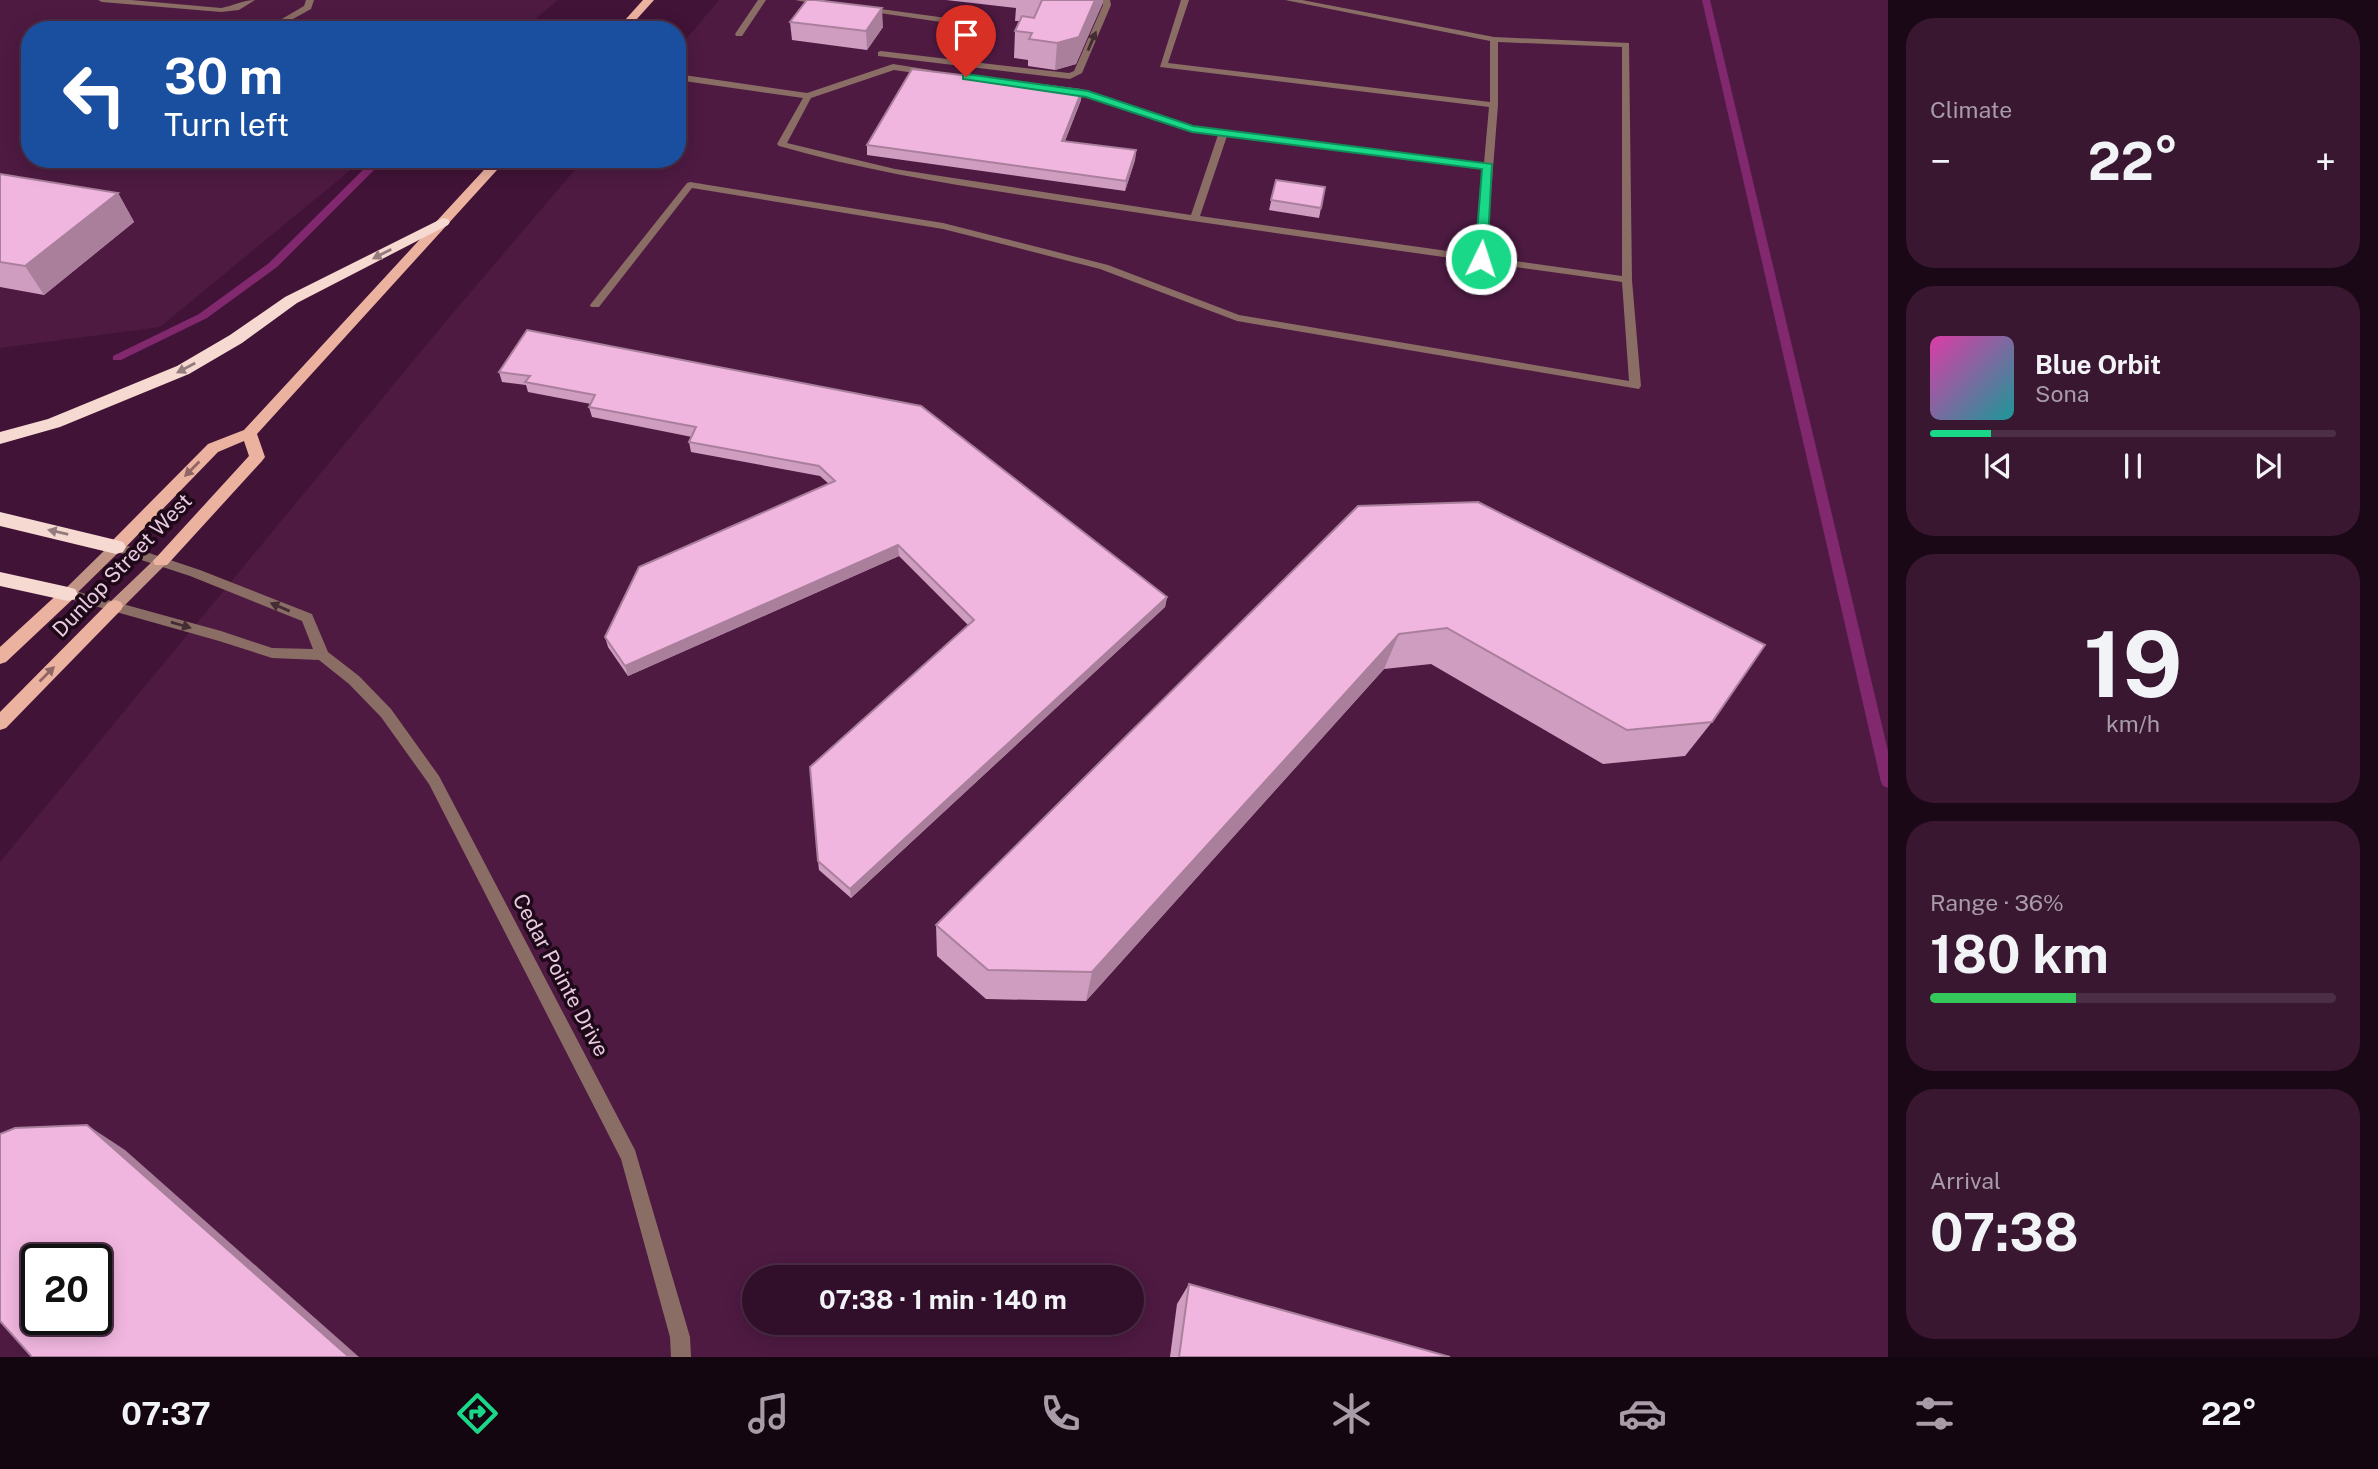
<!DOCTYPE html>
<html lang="en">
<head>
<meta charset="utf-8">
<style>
	body { margin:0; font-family:"Public Sans",sans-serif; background:#391731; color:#f1f3f6; height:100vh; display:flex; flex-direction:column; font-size:26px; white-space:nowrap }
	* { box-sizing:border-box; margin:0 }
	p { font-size:23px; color:#a89ca8 }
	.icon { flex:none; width:38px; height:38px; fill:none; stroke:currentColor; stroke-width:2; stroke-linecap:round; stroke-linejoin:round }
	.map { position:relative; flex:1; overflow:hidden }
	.drawer { display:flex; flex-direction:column; gap:18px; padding:18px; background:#1b0817; width:490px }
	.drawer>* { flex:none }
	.top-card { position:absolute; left:21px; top:21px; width:665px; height:147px; border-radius:28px; box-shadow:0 4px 18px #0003,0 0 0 2px #4c2e46; background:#1a4fa0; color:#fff; overflow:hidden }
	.speed { position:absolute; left:21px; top:1244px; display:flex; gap:14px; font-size:35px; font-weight:700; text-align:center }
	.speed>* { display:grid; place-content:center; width:91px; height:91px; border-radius:50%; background:#310e29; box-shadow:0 4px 18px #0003,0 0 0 2px #4c2e46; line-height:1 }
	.speed .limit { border:4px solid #111; border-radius:10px; background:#fff; color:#111 }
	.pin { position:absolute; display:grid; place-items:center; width:60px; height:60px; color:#fff; margin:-72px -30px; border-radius:50% 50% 50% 0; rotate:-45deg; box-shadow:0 0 7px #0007 }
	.pin .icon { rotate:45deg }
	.me { position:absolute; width:77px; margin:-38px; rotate:4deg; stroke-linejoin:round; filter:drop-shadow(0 0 5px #0008) }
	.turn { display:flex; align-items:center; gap:24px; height:147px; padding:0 28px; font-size:32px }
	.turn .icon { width:91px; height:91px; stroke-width:2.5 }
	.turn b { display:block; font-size:49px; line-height:60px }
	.big { font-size:52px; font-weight:700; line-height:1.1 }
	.drawer .tile { flex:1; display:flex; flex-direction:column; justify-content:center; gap:10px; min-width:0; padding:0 24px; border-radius:28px; background:#391731 }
	.drawer .dial { align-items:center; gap:0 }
	.dial b { font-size:91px; line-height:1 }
	.song { display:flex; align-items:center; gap:21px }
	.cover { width:84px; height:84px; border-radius:10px; background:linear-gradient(135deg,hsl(320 70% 55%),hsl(180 70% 35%)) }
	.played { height:7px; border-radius:4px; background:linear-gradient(90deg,#19d989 15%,#4c2e46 15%) }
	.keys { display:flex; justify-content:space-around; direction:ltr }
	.heat { display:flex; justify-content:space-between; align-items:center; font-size:38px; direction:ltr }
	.charge { height:10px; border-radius:5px; background:linear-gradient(90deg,#34c759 36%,#4c2e46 0) }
	.trip { position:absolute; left:742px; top:1265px; width:402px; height:70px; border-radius:35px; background:#310e29; box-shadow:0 4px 18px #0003,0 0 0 2px #4c2e46; font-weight:700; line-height:70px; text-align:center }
	.tab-bar { display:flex; height:112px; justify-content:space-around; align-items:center; background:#140610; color:#a89ca8 }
	.tab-bar .icon { width:49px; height:49px }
	.tab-bar .current { color:#19d989 }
	.tab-bar b { font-size:32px; color:#f1f3f6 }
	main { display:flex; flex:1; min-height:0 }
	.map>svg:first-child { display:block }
	.built { fill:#4e1a42; fill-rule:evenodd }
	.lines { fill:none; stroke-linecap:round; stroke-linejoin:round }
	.stream { fill:#82286e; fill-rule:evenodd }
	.service { fill:#8a6d64; fill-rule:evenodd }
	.tertiary { fill:#8a6d64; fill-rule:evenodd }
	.secondary { fill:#c19486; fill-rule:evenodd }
	.primary { fill:#ecb2a0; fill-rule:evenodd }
	.motorway { fill:#f6d9d0; fill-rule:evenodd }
	.wall { fill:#cf9dc0 }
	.shaded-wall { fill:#a97f9c }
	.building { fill:#f1b6df; stroke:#a97f9c; stroke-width:2; fill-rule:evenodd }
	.oneway { fill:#432c33 }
	.oneway2 { fill:#947b7d }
	.oneway3 { fill:#8f6663 }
	.route { fill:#19d989; stroke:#108d59; stroke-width:2 }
	.labels { text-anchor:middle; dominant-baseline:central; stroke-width:7; stroke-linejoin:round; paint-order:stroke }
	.street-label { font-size:21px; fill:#e9cbe0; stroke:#1d0918 }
</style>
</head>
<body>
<main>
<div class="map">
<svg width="1888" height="1357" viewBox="0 0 1888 1357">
	<rect width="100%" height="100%" fill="#411337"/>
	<g class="built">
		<path d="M0,0H558L522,30H30V159H364L160,327L0,348Z"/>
		<path d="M719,0H1888V1357H0V862L442,326L584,159H677V50ZM37,1260H96V1320H37ZM754,1278H1132V1323H754Z"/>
	</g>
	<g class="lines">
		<g class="stream">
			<path d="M1702,0H1710L1888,751V788L1883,786L1881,782Z"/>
			<path d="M374,159H385L277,267L207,318L121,360H113V356L199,314L269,263Z"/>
		</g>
		<g class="service">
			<path d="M98,0H131L221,8C233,6 243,0 255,0L239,10L221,12L102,2Z"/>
			<path d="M306,0H314L311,9L273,30H263L304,6Z"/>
			<path d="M758,0H766L742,36H736L735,34Z"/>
			<path d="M795,0H815L829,4L825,6Z"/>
			<path d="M1102,0H1110L1111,5L1082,73L1070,79L878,56V52L881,51L956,60L975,27L866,11L862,9L866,7L983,23L984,25L964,61L1069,73L1074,71L1103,5Z"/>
			<path d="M1181,0H1189L1168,63L1490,102V41L1285,0H1302L1494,37L1629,43L1632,280L1641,386L1639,389L1237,321L1100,269L943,229L692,188L599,307H591L590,305L687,183L690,182L943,223L1108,265L1239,315L1629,381L1622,282C1450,258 1278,234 1107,208C997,191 886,177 779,146L777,144L803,98L677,80V74L807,93L893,64L931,70L932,72L928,75L894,70L811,98L787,143L895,169L1191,215L1218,135L1189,131L1087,96L1060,93V89L1091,92L1193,126L1484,163L1489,107L1160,67ZM1498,42L1622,47V276L1486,257L1498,105ZM1227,136L1483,168L1476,255L1200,216Z"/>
		</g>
		<path class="tertiary" d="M116,542L200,570L312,614L328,652L359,676L391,709L439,776L635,1150L690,1337L691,1357H671L670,1337L621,1159L429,784L381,717L349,684L319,660L272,658L219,641L63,597L61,594L68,589L221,631L272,648L313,649L302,621L190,576L111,550L110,547Z"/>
		<g class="secondary">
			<path d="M116,542L122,547L121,550L73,597H63L61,594L63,591L111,544Z"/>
			<path d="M161,556L166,558L167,561L166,564L120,610H110L108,606L110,602L156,558Z"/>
		</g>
		<g class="primary">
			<path d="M643,0H654L627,30H616Z"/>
			<path d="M494,159H507L257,434L265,457L262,461L167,565H155L153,561L249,456L244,441L218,452L122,551H110L108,547L110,543L208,444L244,430Z"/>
			<path d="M68,588L76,594L74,598L6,662L0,664V647L62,590Z"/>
			<path d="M115,600L121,602L123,606L121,610L6,728L0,730V712L109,602Z"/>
		</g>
		<g class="motorway">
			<path d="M443,218L448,219L450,222L448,225L297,303L242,343L189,374L60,427L0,444V432L48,419L177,366L230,335L285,297Z"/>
			<path d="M0,512L116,540L123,542L126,547L123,552L116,554L0,526Z"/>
			<path d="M0,572L68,587L75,589L78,594L75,599L68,601L0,586Z"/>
		</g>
	</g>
	<g class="wall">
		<path d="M946,0H1103L1076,64L1055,70L1028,66V60L1014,58L1015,31L1020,21H1015L1016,8Z"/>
		<path d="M790,22L883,27L867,50L792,40Z"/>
		<path d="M1081,100L1065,141L1136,150L1135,160L1125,191L867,155V145Z"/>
		<path d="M0,174L118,193L134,222L44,295L0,287Z"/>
		<path d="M1276,180L1321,208L1319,218L1269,210Z"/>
		<path d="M527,330L1167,597L1165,607L851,898L819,870L818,861L968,625L899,556L628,676L608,647L605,637L829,484L820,476L691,452L689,442L692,437L592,417L589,407L591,404L528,392L526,385L502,382L499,372Z"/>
		<path d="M1358,506L1712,722L1685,756L1603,764L1431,664L1384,669L1086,1001L986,999L937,956L936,925Z"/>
		<path d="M1189,1284L1450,1357H1170L1177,1304Z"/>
	</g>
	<g class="shaded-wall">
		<path d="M1095,0H1103V3L1076,64L1055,70L1057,43Z"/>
		<path d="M882,8L883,27L867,50L866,31Z"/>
		<path d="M1082,90L1081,100L1061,151L1062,141Z"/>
		<path d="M1136,150L1135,160L1125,191L1126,181Z"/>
		<path d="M118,193L134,222L44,295L25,266Z"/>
		<path d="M898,545L899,556L628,676L625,666Z"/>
		<path d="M1167,597L1165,607L851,898L850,889Z"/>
		<path d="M1399,634L1384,669L1086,1001L1092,972Z"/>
		<path d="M87,1125L125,1150L359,1357H349Z"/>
	</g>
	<g class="building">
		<path d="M807,0H815L882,8L866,31L790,22Z"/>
		<path d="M1042,0H1095L1079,37L1057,43L1029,39L1032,33L1015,31L1022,16L1034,18Z"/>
		<path d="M912,69L1082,90L1062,141L1136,150L1126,181L867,145Z"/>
		<path d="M0,174L118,193L25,266L0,262Z"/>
		<path d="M1276,180L1325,187L1321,208L1271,200Z"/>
		<path d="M527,330L921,406L1167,597L850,889L818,861L810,767L974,620L898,545L625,666L605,637L639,567L835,481L819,466L689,442L696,427L589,407L595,395L525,382L530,376L499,372Z"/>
		<path d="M1478,502L1765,645L1712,722L1627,730L1447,628L1399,634L1092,972L988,970L936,925L1358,506Z"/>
		<path d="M87,1125L349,1357H32L0,1321V1134L15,1128ZM37,1260H96V1320H37Z"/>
		<path d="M1189,1284L1450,1357H1179Z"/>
	</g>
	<defs><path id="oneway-solid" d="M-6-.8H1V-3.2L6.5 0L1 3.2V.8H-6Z" transform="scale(1.75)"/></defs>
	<g class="oneway">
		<use href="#oneway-solid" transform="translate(1092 41) rotate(-67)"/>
		<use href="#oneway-solid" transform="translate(280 607) rotate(-157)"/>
		<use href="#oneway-solid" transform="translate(181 625) rotate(16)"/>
	</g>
	<g class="oneway2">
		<use href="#oneway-solid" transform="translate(382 254) rotate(153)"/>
		<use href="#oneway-solid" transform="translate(186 368) rotate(152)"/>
		<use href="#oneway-solid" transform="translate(58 532) rotate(-167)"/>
	</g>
	<g class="oneway3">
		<use href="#oneway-solid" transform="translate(192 469) rotate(135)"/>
		<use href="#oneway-solid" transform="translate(47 674) rotate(-45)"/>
	</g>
	<path class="route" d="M966,74L1088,91L1193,126L1492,164L1487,259L1481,263L1475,259L1482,169L1192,132L1086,97L963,79V75Z"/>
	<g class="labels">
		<g class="street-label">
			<text transform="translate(122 565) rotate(-46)">Dunlop Street West</text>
			<text transform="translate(561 975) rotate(62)">Cedar Pointe Drive</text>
		</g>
	</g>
</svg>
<div class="speed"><div class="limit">20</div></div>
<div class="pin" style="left:966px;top:77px;background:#d93025"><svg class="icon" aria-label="arrive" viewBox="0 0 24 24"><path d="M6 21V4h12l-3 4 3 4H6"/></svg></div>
<svg class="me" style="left:1481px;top:259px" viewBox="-20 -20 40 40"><circle r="17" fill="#19d989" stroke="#fff" stroke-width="3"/><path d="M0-11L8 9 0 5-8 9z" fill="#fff"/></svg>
<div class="trip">07:38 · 1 min · 140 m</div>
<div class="top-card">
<div class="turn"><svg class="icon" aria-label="left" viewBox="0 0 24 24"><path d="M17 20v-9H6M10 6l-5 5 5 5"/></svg><div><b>30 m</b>Turn left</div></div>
</div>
</div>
<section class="drawer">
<div class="tile"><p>Climate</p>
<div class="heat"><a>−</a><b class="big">22°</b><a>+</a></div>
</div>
<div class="tile">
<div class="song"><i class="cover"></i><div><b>Blue Orbit</b><p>Sona</p></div></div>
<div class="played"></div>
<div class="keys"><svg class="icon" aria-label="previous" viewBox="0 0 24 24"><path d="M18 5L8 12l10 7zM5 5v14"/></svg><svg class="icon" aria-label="pause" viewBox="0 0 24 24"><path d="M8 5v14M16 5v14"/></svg><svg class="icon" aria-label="next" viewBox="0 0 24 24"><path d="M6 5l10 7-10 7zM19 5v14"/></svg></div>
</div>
<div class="tile dial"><b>19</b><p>km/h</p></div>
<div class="tile"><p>Range · 36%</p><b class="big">180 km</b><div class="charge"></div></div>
<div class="tile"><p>Arrival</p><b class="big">07:38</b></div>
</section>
</main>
<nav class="tab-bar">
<b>07:37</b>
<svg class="icon current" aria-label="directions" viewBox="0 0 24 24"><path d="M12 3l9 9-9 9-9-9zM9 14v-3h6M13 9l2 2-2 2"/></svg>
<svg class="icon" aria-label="music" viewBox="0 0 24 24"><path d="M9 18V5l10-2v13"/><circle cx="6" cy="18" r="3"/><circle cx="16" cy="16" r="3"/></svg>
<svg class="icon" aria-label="phone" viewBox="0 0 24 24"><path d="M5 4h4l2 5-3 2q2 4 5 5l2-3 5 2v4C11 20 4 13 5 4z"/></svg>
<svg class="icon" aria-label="climate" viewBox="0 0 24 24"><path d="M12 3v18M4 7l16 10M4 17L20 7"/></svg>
<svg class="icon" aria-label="car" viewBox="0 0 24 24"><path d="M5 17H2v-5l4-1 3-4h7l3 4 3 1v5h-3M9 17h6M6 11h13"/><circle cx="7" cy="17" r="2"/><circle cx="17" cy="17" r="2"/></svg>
<svg class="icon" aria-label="filters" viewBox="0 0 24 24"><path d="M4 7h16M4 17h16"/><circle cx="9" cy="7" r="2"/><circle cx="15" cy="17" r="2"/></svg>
<b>22°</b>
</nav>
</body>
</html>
